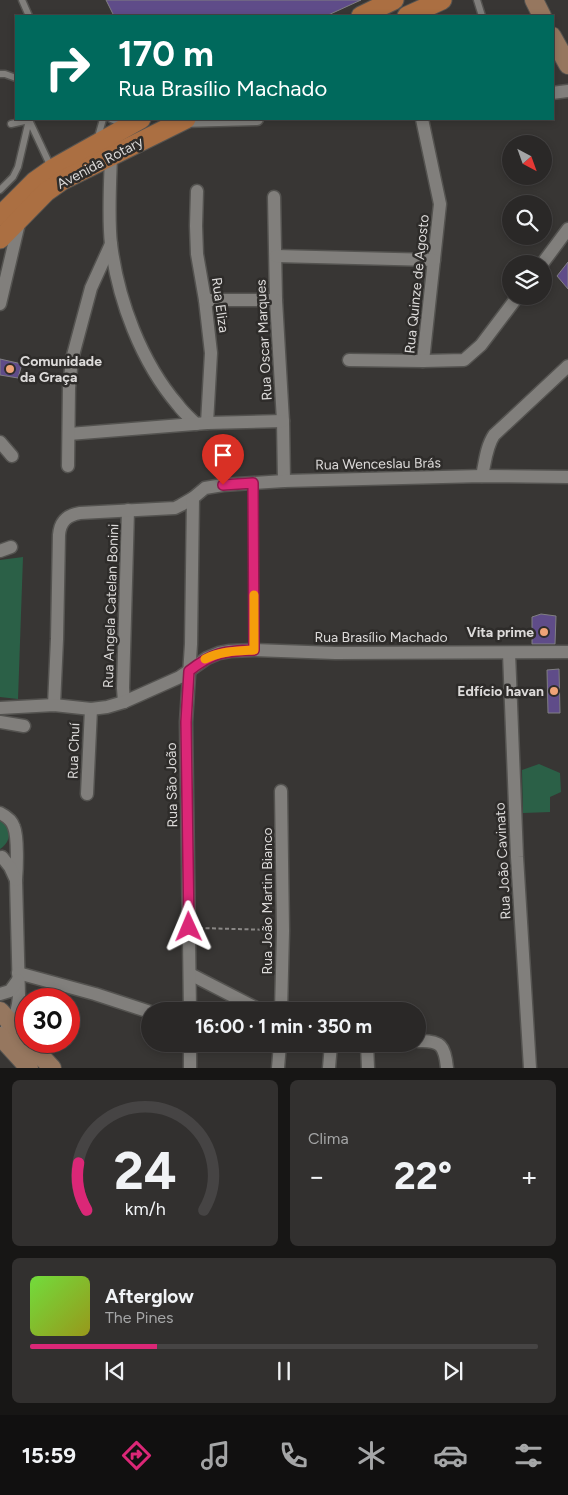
<!DOCTYPE html>
<html lang="pt">
<head>
<meta charset="utf-8">
<style>
	body { margin:0; font-family:Figtree,sans-serif; background:#32302f; color:#f1f3f6; height:100vh; display:flex; flex-direction:column; font-size:19px; white-space:nowrap }
	* { box-sizing:border-box; margin:0 }
	p { font-size:16px; color:#a5a6a7 }
	.icon { flex:none; width:28px; height:28px; fill:none; stroke:currentColor; stroke-width:2; stroke-linecap:round; stroke-linejoin:round }
	.map { position:relative; height:1068px; overflow:hidden }
	.details { display:flex; flex-direction:column; gap:12px; padding:12px; background:#171615; flex:1 }
	.details>* { flex:none }
	.hud { position:absolute; left:15px; top:15px; width:539px; height:105px; border-radius:0px; box-shadow:0 2px 8px #0003,0 0 0 1px #464444; background:#00695c; color:#fff; overflow:hidden }
	.needle { width:32px; rotate:139deg }
	.fabs { position:absolute; left:502px; top:135px; display:grid; gap:10px }
	.fabs a { display:grid; place-items:center; width:50px; height:50px; border-radius:50%; background:#2a2827; box-shadow:0 2px 8px #0003,0 0 0 1px #464444; font-size:25px }
	.speed { position:absolute; left:15px; top:988px; display:flex; gap:10px; font-size:25px; font-weight:700; text-align:center }
	.speed>* { display:grid; place-content:center; width:65px; height:65px; border-radius:50%; background:#2a2827; box-shadow:0 2px 8px #0003,0 0 0 1px #464444; line-height:1 }
	.speed .limit { border:8px solid #d22; background:#fff; color:#111 }
	.pin { position:absolute; display:grid; place-items:center; width:42px; height:42px; color:#fff; margin:-51px -21px; border-radius:50% 50% 50% 0; rotate:-45deg; box-shadow:0 0 5px #0007 }
	.pin .icon { rotate:45deg }
	.me { position:absolute; width:55px; margin:-28px; rotate:359deg; stroke-linejoin:round; filter:drop-shadow(0 0 4px #0008) }
	.turn { display:flex; align-items:center; gap:18px; height:105px; padding:0 20px; font-size:22px }
	.turn .icon { width:65px; height:65px; stroke-width:2.5 }
	.turn b { display:block; font-size:35px; line-height:42px }
	.big { font-size:38px; font-weight:700; line-height:1.1 }
	.details .widget { flex:1; display:flex; flex-direction:column; justify-content:center; gap:8px; min-width:0; padding:0 18px; border-radius:8px; background:#32302f }
	.details .dial { align-items:center; gap:0 }
	.dial svg { height:130px; overflow:visible; fill:none; stroke:#464444; stroke-width:7; stroke-linecap:round; text-anchor:middle }
	.dial text { fill:#f1f3f6; stroke:none }
	.song { display:flex; align-items:center; gap:15px }
	.cover { width:60px; height:60px; border-radius:8px; background:linear-gradient(135deg,hsl(100 70% 55%),hsl(60 70% 35%)) }
	.played { height:5px; border-radius:2px; background:linear-gradient(90deg,#db2777 25%,#464444 25%) }
	.keys { display:flex; justify-content:space-around; direction:ltr }
	.heat { display:flex; justify-content:space-between; align-items:center; font-size:28px; direction:ltr }
	.details .tiles { flex:1; display:grid; gap:12px; grid-template-columns:1fr 1fr }
	.widget:last-child { grid-column:span 2 }
	.trip { position:absolute; left:141px; top:1002px; width:285px; height:50px; border-radius:25px; background:#2a2827; box-shadow:0 2px 8px #0003,0 0 0 1px #464444; font-weight:700; line-height:50px; text-align:center }
	.menu { display:flex; height:80px; justify-content:space-around; align-items:center; background:#111010; color:#a5a6a7 }
	.menu .icon { width:35px; height:35px }
	.menu .current { color:#db2777 }
	.menu b { font-size:22px; color:#f1f3f6 }
	.map>svg:first-child { display:block }
	.green { fill:#2b6047 }
	.building { fill:#5f4c89; stroke:#807f82 }
	.lines { fill:none; stroke-linecap:round; stroke-linejoin:round }
	.lane-casing { stroke:#545350; stroke-width:9 }
	.street-casing { stroke:#545350; stroke-width:15 }
	.secondary-casing { stroke:#545350; stroke-width:20 }
	.primary-casing { stroke:#545350; stroke-width:21 }
	.path { stroke:#8a8886; stroke-width:2; stroke-dasharray:4 2.5; stroke-linecap:butt }
	.lane { stroke:#817f7c; stroke-width:6 }
	.street { stroke:#817f7c; stroke-width:12 }
	.secondary { stroke:#96775f; stroke-width:18 }
	.primary { stroke:#ab6f42; stroke-width:19 }
	.route-casing { stroke:#8e194d; stroke-width:12 }
	.route { stroke:#db2777; stroke-width:9 }
	.slow { stroke:#f59e0b; stroke-width:9 }
	.poi-dot { fill:#efa377; stroke:#2e2c2a; stroke-width:2 }
	.labels { text-anchor:middle; dominant-baseline:central; stroke-width:5; stroke-linejoin:round; paint-order:stroke }
	.street-label { font-size:14px; fill:#dcdad9; stroke:#2e2c2a }
	.poi-label { font-size:14px; font-weight:bold; fill:#dcdad9; stroke:#2e2c2a; text-anchor:end }
</style>
</head>
<body>
<div class="map">
<svg width="568" height="1068" viewBox="0 0 568 1068">
	<rect width="100%" height="100%" fill="#383634"/>
	<g class="green">
		<path d="M23,557L18,699L0,697V560Z"/>
		<path d="M539,764L560,773L561,792L550,797V812L523,813L522,770Z"/>
		<path d="M0,820C12,828 12,841 0,849Z"/>
	</g>
	<g class="building">
		<path d="M106,0H361L326,16H114Z"/>
		<path d="M568,262V289L557,276Z"/>
		<path d="M0,359L22,364L18,378L0,375Z"/>
		<path d="M541,614L556,616L555,644H532V617Z"/>
		<path d="M559,669L560,713H548L547,670Z"/>
	</g>
	<g class="lines">
		<defs>
			<g id="lane">
				<path d="M22,0L29,16"/>
				<path d="M477,0L482,16"/>
				<path d="M0,74H5L16,78"/>
				<path d="M111,119L118,122H126"/>
				<path d="M29,120L51,167"/>
				<path d="M11,124L29,120"/>
				<path d="M98,137L103,119"/>
				<path d="M0,190L13,177L18,167L29,120"/>
				<path d="M253,483L254,650"/>
			</g>
			<g id="street">
				<path d="M552,93L568,91"/>
				<path d="M422,119L440,204L423,361"/>
				<path d="M181,121L257,119"/>
				<path d="M111,157C110,184 108,218 111,244C118,300 141,362 178,405C183,412 190,418 196,424"/>
				<path d="M197,191L196,226L197,254L205,300L211,353L207,423"/>
				<path d="M274,197L276,300L283,421L284,481"/>
				<path d="M276,256L434,260"/>
				<path d="M542,264L568,229"/>
				<path d="M205,300H276"/>
				<path d="M0,304L20,219"/>
				<path d="M349,360L423,361L464,360L481,345L518,296"/>
				<path d="M69,434L207,423L283,421"/>
				<path d="M0,442L12,456"/>
				<path d="M68,466L69,388L72,359L91,288L111,244"/>
				<path d="M482,476C485,463 486,447 494,435L568,366"/>
				<path d="M0,551L11,547"/>
				<path d="M509,653L517,857L530,1068"/>
				<path d="M124,702L123,688L128,510"/>
				<path d="M54,705L57,639L59,535C60,522 67,515 80,513L175,508L181,505L193,498L205,488L223,485L284,481L482,476L568,477"/>
				<path d="M0,708L54,705L91,709L107,707L124,702L180,677L207,658L219,653L230,651L254,650L335,653L568,652"/>
				<path d="M0,722L24,726"/>
				<path d="M87,794L91,709"/>
				<path d="M0,813C6,816 12,820 14,827C18,837 17,868 16,880L19,996C18,1007 16,1020 7,1027"/>
				<path d="M2,857L10,867L16,880"/>
				<path d="M18,973L95,994L150,1012"/>
				<path d="M190,974L262,1011"/>
				<path d="M0,994L10,991L18,980"/>
				<path d="M190,1011L186,722L191,644L193,498"/>
				<path d="M281,1011L283,931L281,791"/>
				<path d="M418,1041C441,1040 445,1046 447,1068"/>
				<path d="M367,1044L368,1068"/>
				<path d="M190,1068V1044"/>
				<path d="M278,1068L280,1044"/>
				<path d="M329,1068L331,1044"/>
			</g>
			<g id="secondary">
				<path d="M534,0L542,16"/>
				<path d="M552,36L568,65"/>
				<path d="M0,1011L26,1040"/>
				<path d="M0,1036L29,1068"/>
				<path d="M27,1041L52,1068"/>
			</g>
			<g id="primary">
				<path d="M361,16L394,0"/>
				<path d="M407,16L442,0"/>
				<path d="M0,216L35,181L52,169L141,119"/>
				<path d="M0,239L46,192L63,180L186,119"/>
			</g>
		</defs>
		<use href="#lane" class="lane-casing"/>
		<use href="#street" class="street-casing"/>
		<use href="#secondary" class="secondary-casing"/>
		<use href="#primary" class="primary-casing"/>
		<path class="path" d="M199,928L272,930"/>
		<use href="#lane" class="lane"/>
		<use href="#street" class="street"/>
		<use href="#secondary" class="secondary"/>
		<use href="#primary" class="primary"/>
	</g>
	<g class="lines">
		<defs>
			<path id="route" d="M189,927L186,722L189,671C213,652 225,651 254,650L253,483L223,485"/>
		</defs>
		<use href="#route" class="route-casing"/>
		<use href="#route" class="route"/>
		<path class="slow" d="M205,659C221,651 237,651 254,650V595"/>
	</g>
	<g class="poi-dot">
		<circle cx="10" cy="369" r="5"/>
		<circle cx="544" cy="632" r="5"/>
		<circle cx="554" cy="691" r="5"/>
	</g>
	<g class="labels">
		<g class="street-label">
			<text transform="translate(100 163) rotate(-28)">Avenida Rotary</text>
			<text transform="translate(417 284) rotate(-84)">Rua Quinze de Agosto</text>
			<text transform="translate(220 305) rotate(82)">Rua Eliza</text>
			<text transform="translate(264 340) rotate(-93)">Rua Oscar Marques</text>
			<text transform="translate(378 464) rotate(-1)">Rua Wenceslau Brás</text>
			<text transform="translate(111 606) rotate(-88)">Rua Angela Catelan Bonini</text>
			<text x="381" y="637">Rua Brasílio Machado</text>
			<text transform="translate(74 751) rotate(-88)">Rua Chuí</text>
			<text transform="translate(172 785) rotate(-91)">Rua São João</text>
			<text transform="translate(503 861) rotate(-93)">Rua João Cavinato</text>
			<text transform="translate(267 901) rotate(-90)">Rua João Martin Bianco</text>
		</g>
		<g class="poi-label">
			<text x="20" y="361" text-anchor="start">Comunidade<tspan x="20" dy="16">da Graça</tspan></text>
			<text x="534" y="632">Vita prime</text>
			<text x="544" y="691">Edfício havan</text>
		</g>
	</g>
</svg>
<div class="fabs">
<a><svg class="needle" viewBox="-14 -14 28 28"><path d="M0-13l5 13h-10z" fill="#e53935"/><path d="M0 13l5-13h-10z" fill="#a5a6a7"/></svg></a>
<a><svg class="icon" aria-label="search" viewBox="0 0 24 24"><circle cx="10" cy="10" r="6"/><path d="M15 15l6 6"/></svg></a>
<a><svg class="icon" aria-label="layers" viewBox="0 0 24 24"><path d="M12 4l9 5-9 5-9-5zM3 14l9 5 9-5"/></svg></a>
</div>
<div class="speed"><div class="limit">30</div></div>
<div class="pin" style="left:223px;top:485px;background:#d93025"><svg class="icon" aria-label="arrive" viewBox="0 0 24 24"><path d="M6 21V4h12l-3 4 3 4H6"/></svg></div>
<svg class="me" style="left:189px;top:927px" viewBox="-20 -20 40 40"><path d="M0-17L14 15 0 8-14 15z" fill="#db2777" stroke="#fff" stroke-width="4"/></svg>
<div class="trip">16:00 · 1 min · 350 m</div>
<div class="hud">
<div class="turn"><svg class="icon" aria-label="right" viewBox="0 0 24 24"><path d="M7 20v-9h11M14 6l5 5-5 5"/></svg><div><b>170 m</b>Rua Brasílio Machado</div></div>
</div>
</div>
<section class="details">
<div class="tiles">
<div class="widget dial"><svg viewBox="0 0 100 80">
<path d="M14 69A42 42 0 1 1 86 69"/>
<path d="M14 69A42 42 0 0 1 9 40" stroke="#db2777"/>
<text x="50" y="56" font-size="32" font-weight="700">24</text>
<text x="50" y="72" font-size="11">km/h</text>
</svg></div>
<div class="widget"><p>Clima</p>
<div class="heat"><a>−</a><b class="big">22°</b><a>+</a></div>
</div>
<div class="widget">
<div class="song"><i class="cover"></i><div><b>Afterglow</b><p>The Pines</p></div></div>
<div class="played"></div>
<div class="keys"><svg class="icon" aria-label="previous" viewBox="0 0 24 24"><path d="M18 5L8 12l10 7zM5 5v14"/></svg><svg class="icon" aria-label="pause" viewBox="0 0 24 24"><path d="M8 5v14M16 5v14"/></svg><svg class="icon" aria-label="next" viewBox="0 0 24 24"><path d="M6 5l10 7-10 7zM19 5v14"/></svg></div>
</div>
</div>
</section>
<nav class="menu">
<b>15:59</b>
<svg class="icon current" aria-label="directions" viewBox="0 0 24 24"><path d="M12 3l9 9-9 9-9-9zM9 14v-3h6M13 9l2 2-2 2"/></svg>
<svg class="icon" aria-label="music" viewBox="0 0 24 24"><path d="M9 18V5l10-2v13"/><circle cx="6" cy="18" r="3"/><circle cx="16" cy="16" r="3"/></svg>
<svg class="icon" aria-label="phone" viewBox="0 0 24 24"><path d="M5 4h4l2 5-3 2q2 4 5 5l2-3 5 2v4C11 20 4 13 5 4z"/></svg>
<svg class="icon" aria-label="climate" viewBox="0 0 24 24"><path d="M12 3v18M4 7l16 10M4 17L20 7"/></svg>
<svg class="icon" aria-label="car" viewBox="0 0 24 24"><path d="M5 17H2v-5l4-1 3-4h7l3 4 3 1v5h-3M9 17h6M6 11h13"/><circle cx="7" cy="17" r="2"/><circle cx="17" cy="17" r="2"/></svg>
<svg class="icon" aria-label="filters" viewBox="0 0 24 24"><path d="M4 7h16M4 17h16"/><circle cx="9" cy="7" r="2"/><circle cx="15" cy="17" r="2"/></svg>
</nav>
</body>
</html>
